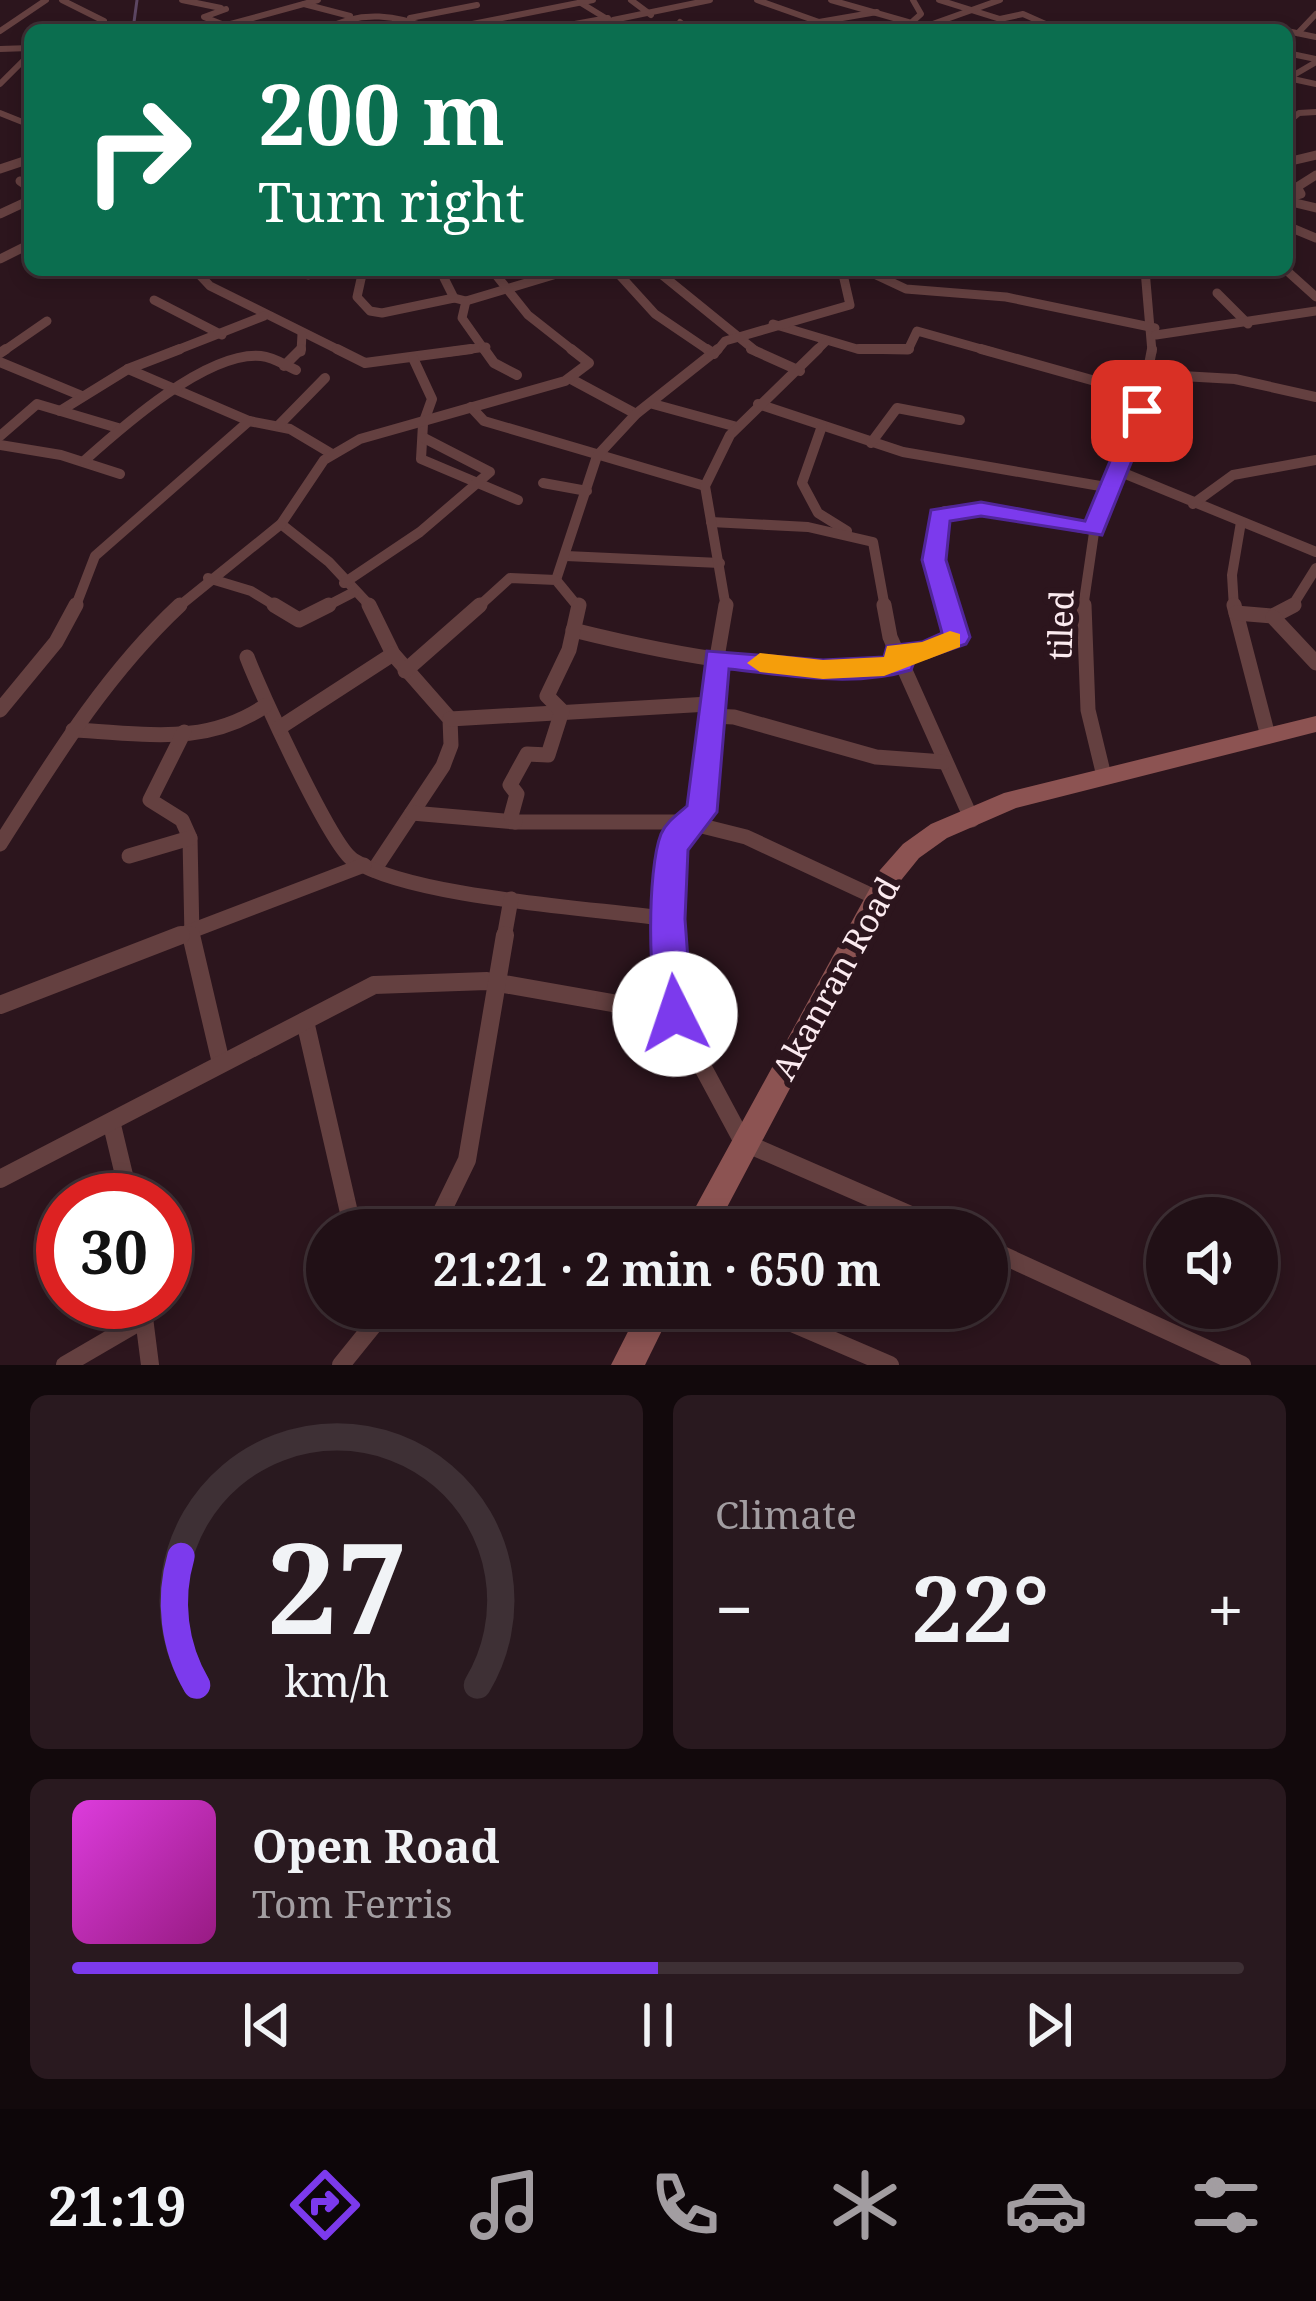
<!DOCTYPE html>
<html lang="en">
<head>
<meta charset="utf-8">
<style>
	body { margin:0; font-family:"Noto Serif",serif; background:#29191f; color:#f1f3f6; height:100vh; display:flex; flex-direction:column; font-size:45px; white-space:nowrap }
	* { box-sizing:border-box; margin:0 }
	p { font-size:39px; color:#a29da1 }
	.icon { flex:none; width:66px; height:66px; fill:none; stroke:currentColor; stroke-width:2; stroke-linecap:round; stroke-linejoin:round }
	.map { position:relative; height:1365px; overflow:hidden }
	.sheet { display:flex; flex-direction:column; gap:30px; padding:30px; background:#12090c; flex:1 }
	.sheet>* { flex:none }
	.banner { position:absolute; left:24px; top:24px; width:1269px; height:252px; border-radius:18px; box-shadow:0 6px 18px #0003,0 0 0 3px #3e3035; background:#0b6e4f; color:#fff; overflow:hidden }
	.tools { position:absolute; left:1146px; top:1197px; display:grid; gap:24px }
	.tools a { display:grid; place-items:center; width:132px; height:132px; border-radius:50%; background:#211016; box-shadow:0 6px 18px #0003,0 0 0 3px #3e3035; font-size:60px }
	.speed { position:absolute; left:36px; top:1173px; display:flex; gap:24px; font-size:60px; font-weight:700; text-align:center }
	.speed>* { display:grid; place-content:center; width:156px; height:156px; border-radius:50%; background:#211016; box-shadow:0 6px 18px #0003,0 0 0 3px #3e3035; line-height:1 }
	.speed .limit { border:18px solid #d22; background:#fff; color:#111 }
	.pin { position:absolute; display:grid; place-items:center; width:102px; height:102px; color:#fff; margin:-51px; border-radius:24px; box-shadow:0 6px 18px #0006 }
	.me { position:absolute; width:132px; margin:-66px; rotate:356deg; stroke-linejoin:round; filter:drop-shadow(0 0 9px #0008) }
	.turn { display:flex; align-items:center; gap:42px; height:252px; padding:0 36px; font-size:54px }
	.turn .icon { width:156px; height:156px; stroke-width:2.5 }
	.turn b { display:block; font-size:84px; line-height:102px }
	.big { font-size:90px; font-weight:700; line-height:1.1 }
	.sheet .card { flex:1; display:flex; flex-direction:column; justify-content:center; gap:18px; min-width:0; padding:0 42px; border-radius:18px; background:#29191f }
	.sheet .dial { align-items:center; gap:0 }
	.dial svg { height:312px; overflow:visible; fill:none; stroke:#3e3035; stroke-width:7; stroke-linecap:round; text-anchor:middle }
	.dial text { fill:#f1f3f6; stroke:none }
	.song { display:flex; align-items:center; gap:36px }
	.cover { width:144px; height:144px; border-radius:18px; background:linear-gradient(135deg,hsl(300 70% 55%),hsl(310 70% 35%)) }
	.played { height:12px; border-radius:6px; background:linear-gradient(90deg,#7c3aed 50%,#3e3035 50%) }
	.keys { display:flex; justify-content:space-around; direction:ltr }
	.heat { display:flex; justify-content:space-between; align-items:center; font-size:66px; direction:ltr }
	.sheet .tiles { flex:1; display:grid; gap:30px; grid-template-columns:1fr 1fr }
	.card:last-child { grid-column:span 2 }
	.trip { position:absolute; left:306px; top:1209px; width:702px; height:120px; border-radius:60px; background:#211016; box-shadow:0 6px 18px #0003,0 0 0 3px #3e3035; font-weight:700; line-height:120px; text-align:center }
	.menu { display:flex; height:192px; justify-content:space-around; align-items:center; background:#0d0609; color:#a29da1 }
	.menu .icon { width:84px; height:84px }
	.menu .active { color:#7c3aed }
	.menu b { font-size:54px; color:#f1f3f6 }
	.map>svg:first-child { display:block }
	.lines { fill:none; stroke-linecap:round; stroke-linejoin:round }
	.stream { stroke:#5c4662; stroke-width:3 }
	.street-far4 { stroke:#644040; stroke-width:6 }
	.street-far3 { stroke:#644040; stroke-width:9 }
	.street-far2 { stroke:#644040; stroke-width:10 }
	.street-far1 { stroke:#644040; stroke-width:15 }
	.street { stroke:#644040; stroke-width:18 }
	.secondary { fill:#8c5352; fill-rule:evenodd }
	.route { fill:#7c3aed; stroke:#51269a; stroke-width:3 }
	.slow { fill:#f59e0b }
	.labels { text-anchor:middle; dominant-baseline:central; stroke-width:12; stroke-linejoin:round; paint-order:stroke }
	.street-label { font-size:33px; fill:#fbeaef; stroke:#2c151d }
</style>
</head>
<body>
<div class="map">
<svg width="1316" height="1365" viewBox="0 0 1316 1365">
	<rect width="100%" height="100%" fill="#2c151d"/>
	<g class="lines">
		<path class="stream" d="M137,0L134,22L175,30"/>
		<g class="street-far4">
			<path d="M62,0L104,21L98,26"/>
			<path d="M182,0L221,8"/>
			<path d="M631,0L651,15"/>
			<path d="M757,0L819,22L877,12"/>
			<path d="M831,0L936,30"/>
			<path d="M939,0L1000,19L1023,14L1059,30"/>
			<path d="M581,3L625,30"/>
			<path d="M304,4L350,16"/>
			<path d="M226,9L204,17L232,28"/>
			<path d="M410,18L477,5"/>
			<path d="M613,20L710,0"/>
			<path d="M680,22L690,30"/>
			<path d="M912,22L921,14L913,0"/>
			<path d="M227,25L318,0"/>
			<path d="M927,26L1000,0"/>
			<path d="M558,27L608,18"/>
			<path d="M35,30H129"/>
			<path d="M324,30C361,9 397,15 435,30"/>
			<path d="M442,30L593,0"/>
			<path d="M729,30L745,27"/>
			<path d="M996,30L1003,28"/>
			<path d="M1197,30L1222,24L1267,27"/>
			<path d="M0,31L46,0"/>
			<path d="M1287,31L1316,37"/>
			<path d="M1298,33L1316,14"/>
			<path d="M0,49L30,48"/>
			<path d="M1287,53L1316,59"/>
			<path d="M1288,78L1316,84"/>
			<path d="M1287,79L1316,62"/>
			<path d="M0,84L30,54"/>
			<path d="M0,113L30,125"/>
			<path d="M1287,123L1299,113L1316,112"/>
		</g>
		<g class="street-far3">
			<path d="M1287,162L1316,155"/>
			<path d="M0,169L30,159"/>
			<path d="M20,181L30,188"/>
			<path d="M1287,198L1301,194L1297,187L1316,175"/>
			<path d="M1287,201L1316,208"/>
			<path d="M0,214L30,200"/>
			<path d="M1287,226L1316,238"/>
			<path d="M0,259L30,244"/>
			<path d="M195,270L210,286L343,352"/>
			<path d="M307,270L308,275L325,270"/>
			<path d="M363,270L357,297L370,311L382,313L454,298L466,301L570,270"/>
			<path d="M492,270L528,315L575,352"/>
			<path d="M615,270L655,314L711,352"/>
			<path d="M656,270L757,352"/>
			<path d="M1122,270L1145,271"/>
			<path d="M1145,270L1152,352"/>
			<path d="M1286,270L1316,297"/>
			<path d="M841,274H874L906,289L1006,297L1155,328"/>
			<path d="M444,278L454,298"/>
			<path d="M1217,293L1248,324"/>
			<path d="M154,300L222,335"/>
			<path d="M466,301L462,318L486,352"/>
			<path d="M773,324L857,349L908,350L917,331L992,352"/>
			<path d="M1156,335L1316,311"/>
			<path d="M2,352L47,321"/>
			<path d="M172,352L264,316"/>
			<path d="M301,352L302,334"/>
			<path d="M449,352L486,347"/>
			<path d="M716,352L725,341L850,305L842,270"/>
			<path d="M815,352L826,341"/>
		</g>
		<g class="street-far2">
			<path d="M337,349L365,363L471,349"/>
			<path d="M484,349L494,363L517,375"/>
			<path d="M707,349L714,354"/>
			<path d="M751,349L800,371"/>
			<path d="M859,349H909"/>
			<path d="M981,349L1145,395"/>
			<path d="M0,353L6,349"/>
			<path d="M413,358L432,399L423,424L421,459L518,500"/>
			<path d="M0,362L82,396"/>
			<path d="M284,366L301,349"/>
			<path d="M128,369L249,421L290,429L332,454"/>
			<path d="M1146,374L1235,379L1316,397"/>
			<path d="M571,379L636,414"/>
			<path d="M653,404L737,427"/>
			<path d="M758,404L903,452L1106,487"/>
			<path d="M471,407L484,421L705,486"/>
			<path d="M60,411L128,369L180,349"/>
			<path d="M279,425L325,378"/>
			<path d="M822,426L802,483L818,513L847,531"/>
			<path d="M0,436L37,404L118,428"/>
			<path d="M871,443L897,408L960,420"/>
			<path d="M0,445L61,455L120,474"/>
			<path d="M84,461C122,427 207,351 261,356C273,357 285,365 296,370"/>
			<path d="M1116,470L1316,552"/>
			<path d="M543,483L587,491"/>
			<path d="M1193,504L1233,475L1316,460"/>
			<path d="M711,522L808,527L873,542L885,608"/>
			<path d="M281,524L329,562L372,608"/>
			<path d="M566,556L720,563"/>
			<path d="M208,578L251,591L279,608"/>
			<path d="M556,580L597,456L636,414L718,349"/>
			<path d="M344,583L420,532L490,472L424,438"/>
			<path d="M75,608L95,556L249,421"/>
			<path d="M177,608L281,524L324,460L360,439L565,381L589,363L571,349"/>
			<path d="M323,608L354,592"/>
			<path d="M477,608L510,578L556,580L579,608"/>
			<path d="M726,608L705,486L730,435L818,349"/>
			<path d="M948,608L933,551L945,511L981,509L1093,530"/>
			<path d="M1083,608L1096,519L1136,432L1152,349"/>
			<path d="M1234,608L1232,575L1241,522"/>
			<path d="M1291,608L1316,568"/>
		</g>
		<g class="street-far1">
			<path d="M274,605L299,620L329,605"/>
			<path d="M369,605L393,654L450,719L451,745L443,766L374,870"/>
			<path d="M884,605L890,637L972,820"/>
			<path d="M1084,605L1088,710L1104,776"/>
			<path d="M1234,605L1268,736"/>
			<path d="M1236,613L1273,616L1294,605"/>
			<path d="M1273,617L1316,663"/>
			<path d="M573,630C682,657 789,677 901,663"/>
			<path d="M897,653L926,652L956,637L947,605"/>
			<path d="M247,657C259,689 331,846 353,860C413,898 592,908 669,919"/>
			<path d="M405,671L480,605"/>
			<path d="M0,710L56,642L76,605"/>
			<path d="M712,716L734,717L876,757L944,762"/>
			<path d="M450,719L709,704"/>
			<path d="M279,728L393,654"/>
			<path d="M73,730C144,733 204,747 265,706"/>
			<path d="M184,732L150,800L182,820L190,838L192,938"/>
			<path d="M412,813L515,822H686L746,837L877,898"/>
			<path d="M515,822L511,816L517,794L510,785L527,754L548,755L562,711L547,696L569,650L579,605"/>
			<path d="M0,844C54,759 106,674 180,605"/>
			<path d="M129,856L190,838"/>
			<path d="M173,938L364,865"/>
			<path d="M504,938L511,899"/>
			<path d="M667,938C665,894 658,837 702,812L709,704L726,605"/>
		</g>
		<g class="street">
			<path d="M191,935L221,1063"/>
			<path d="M667,935L679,1023L743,1142L945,1230"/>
			<path d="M0,1005L181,935"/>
			<path d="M305,1021L353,1230"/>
			<path d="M112,1125L130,1200"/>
			<path d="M0,1179L374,985L487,981L675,1014"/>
			<path d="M433,1230L467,1160L505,935"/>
			<path d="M987,1248L1242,1365"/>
			<path d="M142,1302L150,1365"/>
			<path d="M757,1308L890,1365"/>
			<path d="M65,1365L144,1319"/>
			<path d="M341,1365L387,1308"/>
		</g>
		<g class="secondary">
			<path d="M1316,716V732L1016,808L947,838L919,858L898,884L715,1230H683L880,870L903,844L931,824L1004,793Z"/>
			<path d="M640,1308H673L645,1365H611Z"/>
		</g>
	</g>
	<path class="route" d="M1142,405L1152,411L1102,535L981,516L950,521L946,560L970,637L966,644L914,662L911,670C852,688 788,675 729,669L717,812L688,850L685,919L692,1014L687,1026L675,1031L662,1026C647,991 647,869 661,834C666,822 678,814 687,806L707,651L823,660L884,657L887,646L922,642L942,633L922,560L931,510L981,502L1085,521L1131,411Z"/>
	<path class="slow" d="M950,631L960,634V647L884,676L823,679L760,672L747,663L760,653L823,660L884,657L887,646L922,642Z"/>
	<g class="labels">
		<g class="street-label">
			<text transform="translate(1060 625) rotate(-88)">tiled</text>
			<text transform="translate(835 978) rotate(-61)">Akanran Road</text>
		</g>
	</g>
</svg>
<div class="tools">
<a><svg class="icon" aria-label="sound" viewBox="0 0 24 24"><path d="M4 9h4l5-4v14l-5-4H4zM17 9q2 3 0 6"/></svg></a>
</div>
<div class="speed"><div class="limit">30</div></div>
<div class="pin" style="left:1142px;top:411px;background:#d93025"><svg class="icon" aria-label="arrive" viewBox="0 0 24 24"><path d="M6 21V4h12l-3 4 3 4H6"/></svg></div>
<svg class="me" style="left:675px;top:1014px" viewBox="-20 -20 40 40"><circle r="19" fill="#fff"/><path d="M0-13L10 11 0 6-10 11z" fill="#7c3aed"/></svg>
<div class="trip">21:21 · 2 min · 650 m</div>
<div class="banner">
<div class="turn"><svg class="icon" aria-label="right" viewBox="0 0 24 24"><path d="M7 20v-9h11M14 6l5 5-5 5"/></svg><div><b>200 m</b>Turn right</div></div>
</div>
</div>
<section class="sheet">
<div class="tiles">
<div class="card dial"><svg viewBox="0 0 100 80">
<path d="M14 69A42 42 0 1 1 86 69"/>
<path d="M14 69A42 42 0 0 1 10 36" stroke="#7c3aed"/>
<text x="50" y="56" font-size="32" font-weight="700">27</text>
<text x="50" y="72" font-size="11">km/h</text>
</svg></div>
<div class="card"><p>Climate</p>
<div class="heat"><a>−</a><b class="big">22°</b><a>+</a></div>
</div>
<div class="card">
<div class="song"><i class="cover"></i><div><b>Open Road</b><p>Tom Ferris</p></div></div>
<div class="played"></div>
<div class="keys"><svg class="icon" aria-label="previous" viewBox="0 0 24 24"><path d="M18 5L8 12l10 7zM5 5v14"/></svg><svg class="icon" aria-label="pause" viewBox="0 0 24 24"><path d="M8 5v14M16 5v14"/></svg><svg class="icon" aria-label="next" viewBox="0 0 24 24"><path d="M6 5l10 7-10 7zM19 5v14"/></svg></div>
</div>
</div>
</section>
<nav class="menu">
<b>21:19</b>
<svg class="icon active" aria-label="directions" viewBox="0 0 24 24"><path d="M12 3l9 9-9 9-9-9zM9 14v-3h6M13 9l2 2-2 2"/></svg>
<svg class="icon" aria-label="music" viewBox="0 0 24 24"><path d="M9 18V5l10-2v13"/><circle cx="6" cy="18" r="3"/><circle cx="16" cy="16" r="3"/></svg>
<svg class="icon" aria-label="phone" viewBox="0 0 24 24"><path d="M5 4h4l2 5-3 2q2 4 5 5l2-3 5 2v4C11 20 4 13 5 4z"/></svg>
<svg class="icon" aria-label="climate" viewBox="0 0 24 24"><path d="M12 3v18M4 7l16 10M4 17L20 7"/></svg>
<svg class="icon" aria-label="car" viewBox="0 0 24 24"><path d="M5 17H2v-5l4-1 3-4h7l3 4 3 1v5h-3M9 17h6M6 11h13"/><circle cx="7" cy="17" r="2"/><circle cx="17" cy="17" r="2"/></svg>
<svg class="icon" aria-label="filters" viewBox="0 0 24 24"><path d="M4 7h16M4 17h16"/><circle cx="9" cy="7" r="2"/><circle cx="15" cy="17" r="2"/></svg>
</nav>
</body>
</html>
